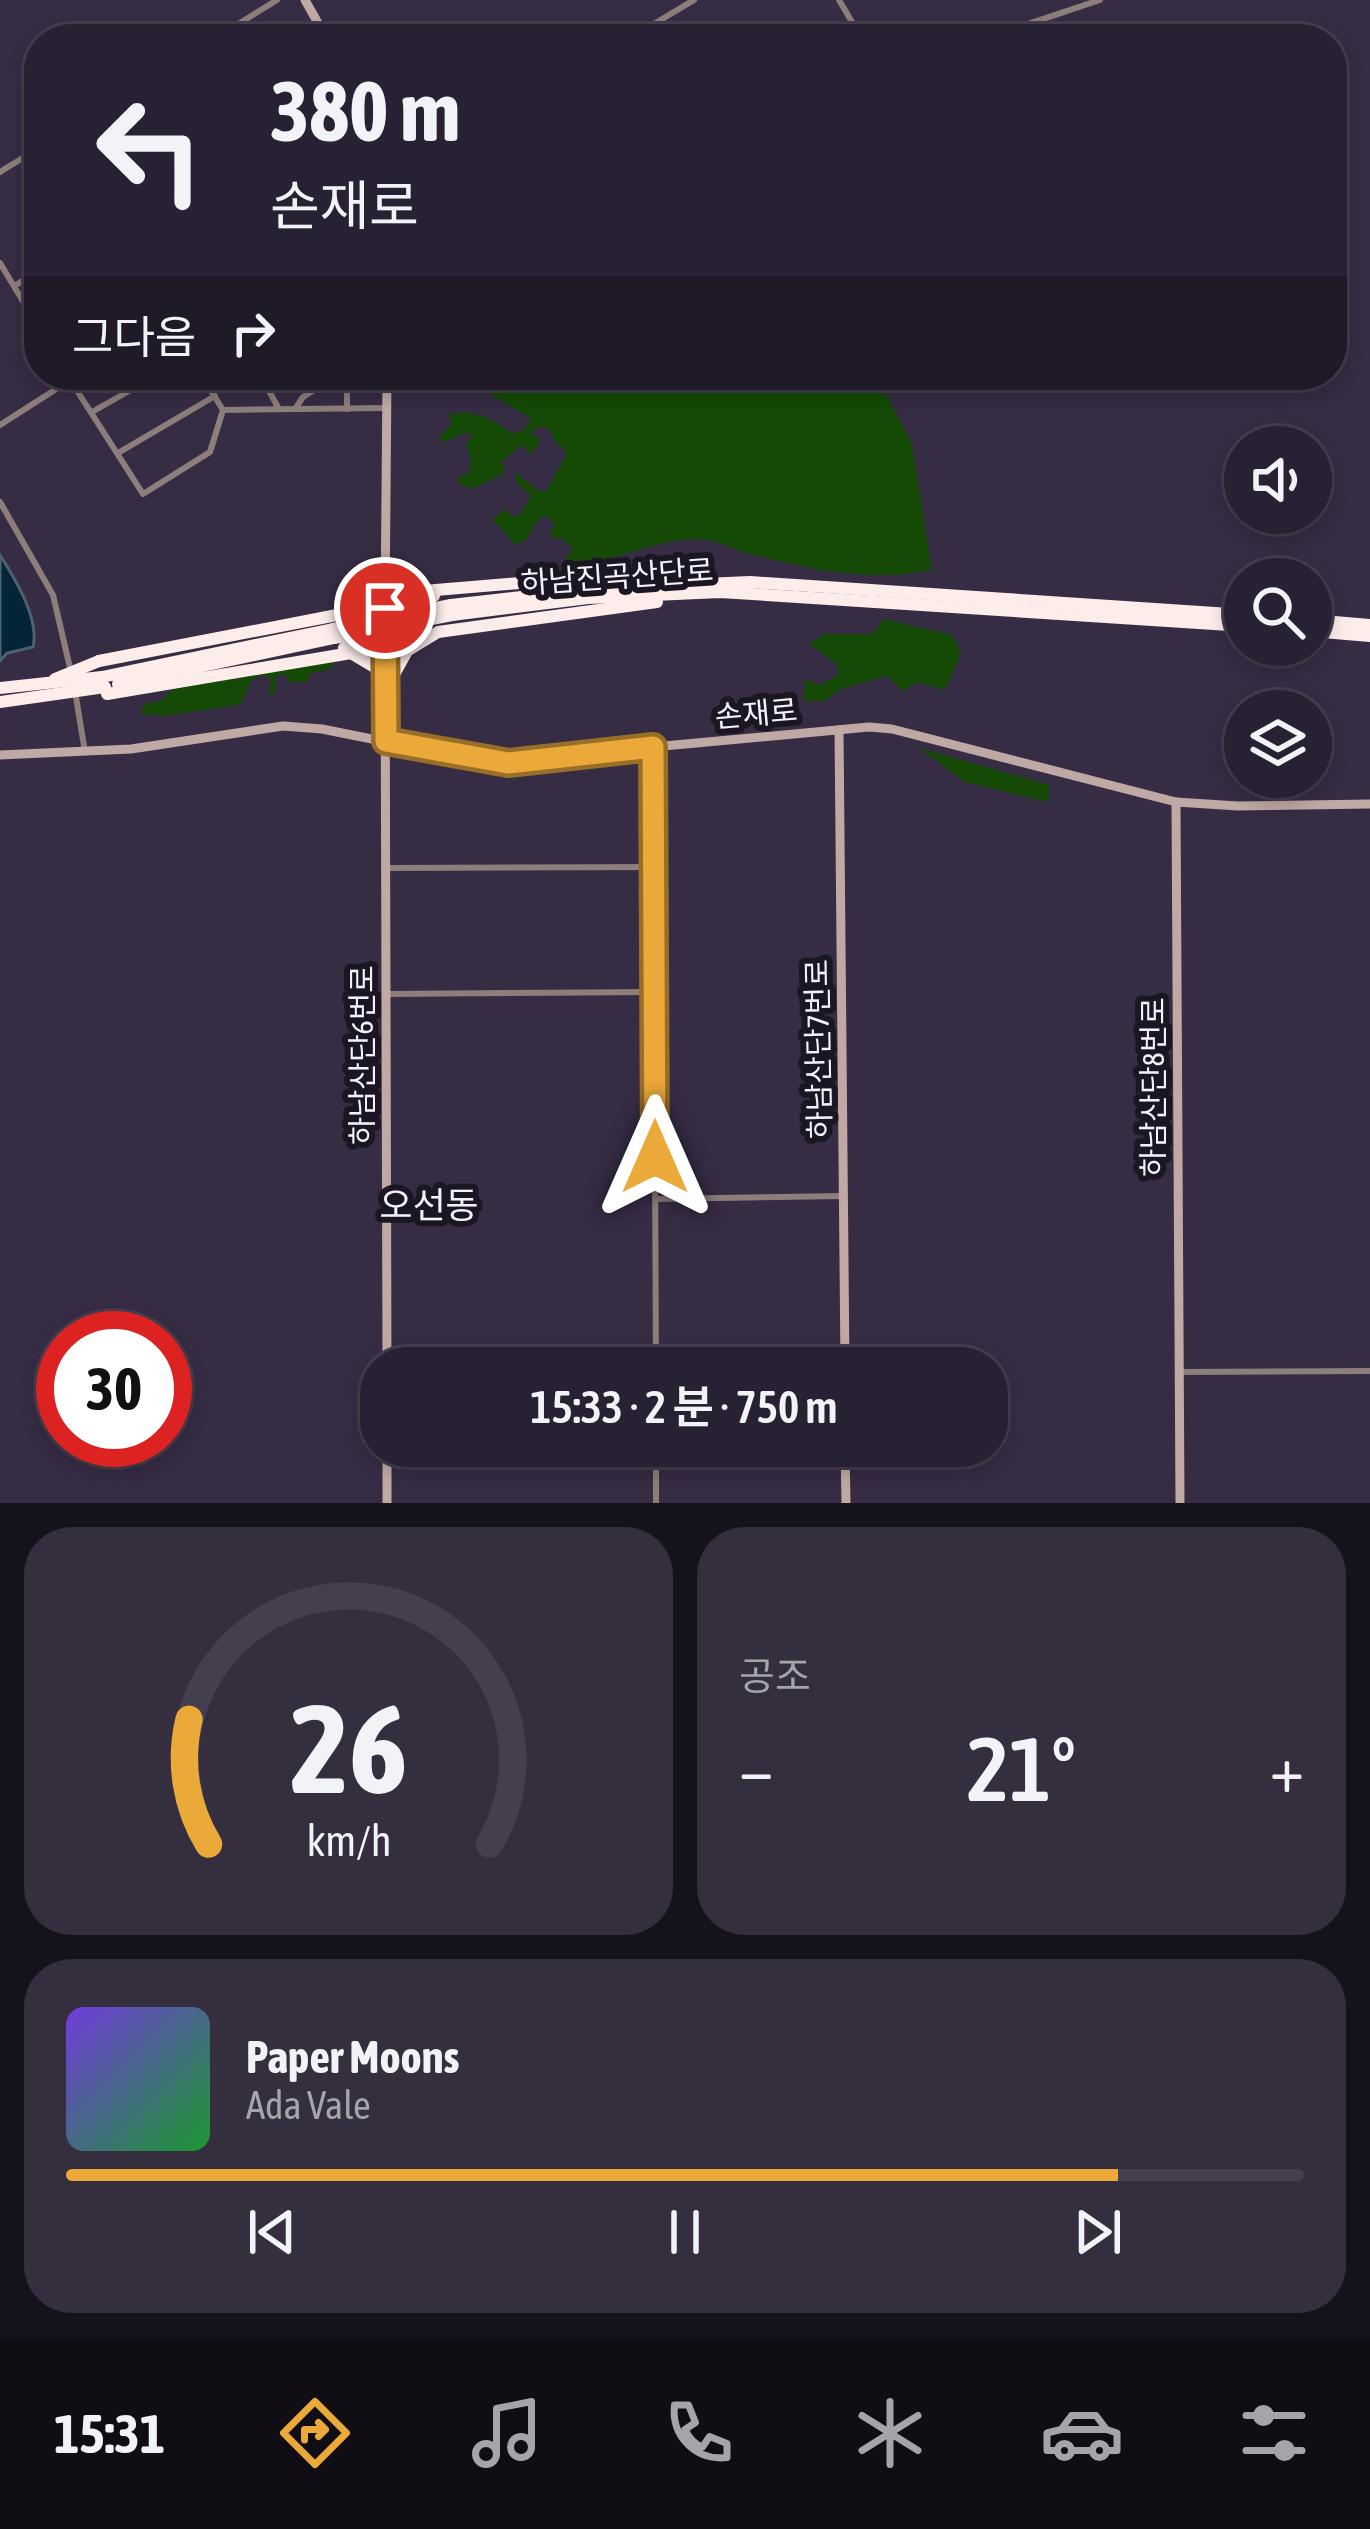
<!DOCTYPE html>
<html lang="ko">
<head>
<meta charset="utf-8">
<style>
	body { margin:0; font-family:"Asap Condensed","Noto Sans KR",sans-serif; background:#342e3f; color:#f1f3f6; height:100vh; display:flex; flex-direction:column; font-size:45px; white-space:nowrap }
	* { box-sizing:border-box; margin:0 }
	p { font-size:39px; color:#a5a3ac }
	.icon { flex:none; width:66px; height:66px; fill:none; stroke:currentColor; stroke-width:2; stroke-linecap:round; stroke-linejoin:round }
	.map { position:relative; height:1503px; overflow:hidden }
	.details { display:flex; flex-direction:column; gap:24px; padding:24px; background:#16121c; flex:1 }
	.details>* { flex:none }
	.banner { position:absolute; left:24px; top:24px; width:1323px; height:366px; border-radius:48px; box-shadow:0 6px 18px #0003,0 0 0 3px #443e4e; background:#282133; color:#f1f3f6; overflow:hidden }
	.controls { position:absolute; left:1224px; top:426px; display:grid; gap:24px }
	.controls a { display:grid; place-items:center; width:108px; height:108px; border-radius:50%; background:#282133; box-shadow:0 6px 18px #0003,0 0 0 3px #443e4e; font-size:60px }
	.speed { position:absolute; left:36px; top:1311px; display:flex; gap:24px; font-size:60px; font-weight:700; text-align:center }
	.speed>* { display:grid; place-content:center; width:156px; height:156px; border-radius:50%; background:#282133; box-shadow:0 6px 18px #0003,0 0 0 3px #443e4e; line-height:1 }
	.speed .limit { border:18px solid #d22; background:#fff; color:#111 }
	.pin { position:absolute; display:grid; place-items:center; width:102px; height:102px; color:#fff; margin:-51px; border:6px solid #fff; border-radius:50%; box-shadow:0 3px 12px #0007 }
	.me { position:absolute; width:132px; margin:-66px; rotate:0deg; stroke-linejoin:round; filter:drop-shadow(0 0 9px #0008) }
	.turn { display:flex; align-items:center; gap:42px; height:252px; padding:0 48px; font-size:54px }
	.turn .icon { width:156px; height:156px; stroke-width:2.5 }
	.turn b { display:block; font-size:84px; line-height:102px }
	.then { display:flex; align-items:center; height:114px; padding:0 48px; background:#0003; gap:24px; font-size:45px }
	.big { font-size:90px; font-weight:600; line-height:1.1 }
	.details .card { flex:1; display:flex; flex-direction:column; justify-content:center; gap:18px; min-width:0; padding:0 42px; border-radius:48px; background:#342e3f }
	.details .dial { align-items:center; gap:0 }
	.dial svg { height:312px; overflow:visible; fill:none; stroke:#443e4e; stroke-width:7; stroke-linecap:round; text-anchor:middle }
	.dial text { fill:#f1f3f6; stroke:none }
	.song { display:flex; align-items:center; gap:36px }
	.cover { width:144px; height:144px; border-radius:18px; background:linear-gradient(135deg,hsl(260 70% 55%),hsl(130 70% 35%)) }
	.played { height:12px; border-radius:6px; background:linear-gradient(90deg,#eba93a 85%,#443e4e 85%) }
	.keys { display:flex; justify-content:space-around; direction:ltr }
	.heat { display:flex; justify-content:space-between; align-items:center; font-size:66px; direction:ltr }
	.details .tiles { flex:1; display:grid; gap:24px; grid-template-columns:1fr 1fr }
	.card:last-child { grid-column:span 2 }
	.trip { position:absolute; left:360px; top:1347px; width:648px; height:120px; border-radius:48px; background:#282133; box-shadow:0 6px 18px #0003,0 0 0 3px #443e4e; font-weight:600; line-height:120px; text-align:center }
	.tab-bar { display:flex; height:192px; justify-content:space-around; align-items:center; background:#100d14; color:#a5a3ac }
	.tab-bar .icon { width:84px; height:84px }
	.tab-bar .selected { color:#eba93a }
	.tab-bar b { font-size:54px; color:#f1f3f6 }
	.map>svg:first-child { display:block }
	.green { fill:#144a05 }
	.water { fill:#042538; stroke:#4c6273; stroke-width:3 }
	.lines { fill:none; stroke-linecap:round; stroke-linejoin:round }
	.street { stroke:#8d7d7b; stroke-width:6 }
	.secondary { stroke:#c0a8a4; stroke-width:9 }
	.highway { stroke:#fcedea; stroke-width:12 }
	.highway-bridge { stroke:#fcedea; stroke-width:12 }
	.route-casing { stroke:#996e26; stroke-width:30 }
	.route { stroke:#eba93a; stroke-width:21 }
	.labels { text-anchor:middle; dominant-baseline:central; stroke-width:12; stroke-linejoin:round; paint-order:stroke }
	.street-label { font-size:30px; fill:#f5effe; stroke:#1b1722 }
	.quarter-label { font-size:36px; fill:#f5effe; stroke:#1b1722 }
</style>
</head>
<body>
<div class="map">
<svg width="1370" height="1503" viewBox="0 0 1370 1503">
	<rect width="100%" height="100%" fill="#362c44"/>
	<g class="green">
		<path d="M481,375H835V383C851,385 860,373 877,377L912,444L932,570C868,583 809,569 747,553C732,549 717,540 702,539C660,537 612,563 565,567L567,556L573,549L561,538L554,539L550,532L555,525L548,517H540L525,541L515,544L492,519L506,509L513,517L521,514L531,496L516,482V473L540,492L547,490L567,453L554,440L552,432L543,426L533,430L532,435L541,440L531,454L522,445L500,462L504,466L503,474L472,489L458,483V478L469,472L471,459L466,444L472,436L468,432L443,442L439,438L452,423L448,415C472,407 494,420 512,434L525,429L531,418L491,395Z"/>
		<path d="M883,619L952,635L961,653L945,690L917,682L903,691L887,676L841,689L825,701H804L805,679L820,685L839,674L836,664L809,643L826,634H873Z"/>
		<path d="M335,662L329,669L308,674V682H288L287,675H276L275,695L269,694L271,678L259,675L251,681L241,704L165,716L140,713L145,704L160,701L177,686Z"/>
		<path d="M919,748L1049,785L1048,802L965,782Z"/>
	</g>
	<path class="water" d="M0,555C15,579 40,619 33,647L7,653L0,661Z"/>
	<g class="lines">
		<g class="street">
			<path d="M839,0L862,39"/>
			<path d="M214,39L277,0"/>
			<path d="M629,39L694,0"/>
			<path d="M983,39L1100,0"/>
			<path d="M0,172L39,148"/>
			<path d="M0,263L39,328"/>
			<path d="M14,286L39,271"/>
			<path d="M67,375L143,494L210,452L223,410L201,375"/>
			<path d="M260,375L279,409"/>
			<path d="M295,409L303,397L339,375"/>
			<path d="M347,409V375"/>
			<path d="M223,410L387,408"/>
			<path d="M92,412L157,375"/>
			<path d="M0,425L78,375"/>
			<path d="M118,453L215,396"/>
			<path d="M0,502L53,595L71,672"/>
			<path d="M75,691L85,752"/>
			<path d="M653,747L656,1368"/>
			<path d="M386,868L654,867"/>
			<path d="M386,994L655,992"/>
			<path d="M655,1199L843,1196"/>
			<path d="M1179,1372L1370,1371"/>
			<path d="M656,1446V1503"/>
		</g>
		<g class="secondary">
			<path d="M305,0L327,39"/>
			<path d="M385,613L387,375"/>
			<path d="M385,635L387,1368"/>
			<path d="M839,730L845,1368"/>
			<path d="M0,755L131,749L283,726L322,729L481,761L538,762L653,747L869,727L892,729L1176,802L1238,806L1370,804"/>
			<path d="M1176,802L1180,1503"/>
			<path d="M387,1446V1503"/>
			<path d="M845,1446L846,1503"/>
		</g>
		<g class="highway">
			<path d="M451,605L591,589L750,582L1245,615"/>
			<path d="M349,614L408,605L434,596"/>
			<path d="M452,615L588,598L720,592L1245,626"/>
			<path d="M1311,620L1370,625"/>
			<path d="M1311,631L1370,636"/>
			<path d="M344,648L425,635"/>
			<path d="M99,661L337,615L369,597L383,571L412,592L614,575L672,577"/>
			<path d="M102,677L333,629"/>
			<path d="M118,684L334,638"/>
			<path d="M387,687L407,651L438,632L657,602"/>
			<path d="M107,694L351,653L378,669L387,687"/>
		</g>
		<g class="highway-bridge">
			<path d="M333,629L451,605"/>
			<path d="M334,638L452,615"/>
			<path d="M55,679L99,661"/>
			<path d="M0,688L102,677"/>
			<path d="M0,702L105,687"/>
		</g>
	</g>
	<g class="lines">
		<defs>
			<path id="route" d="M385,608L386,741L508,763L653,747L655,1157"/>
		</defs>
		<use href="#route" class="route-casing"/>
		<use href="#route" class="route"/>
	</g>
	<g class="labels">
		<g class="street-label">
			<text transform="translate(617 576) rotate(-4)">하남진곡산단로</text>
			<text transform="translate(756 713) rotate(-5)">손재로</text>
			<text transform="translate(818 1049) rotate(-91)">하남산단7번로</text>
			<text transform="translate(362 1055) rotate(-90)">하남산단6번로</text>
			<text transform="translate(1153 1087) rotate(-90)">하남산단8번로</text>
		</g>
		<g class="quarter-label">
			<text x="429" y="1205">오선동</text>
		</g>
	</g>
</svg>
<div class="controls">
<a><svg class="icon" aria-label="sound" viewBox="0 0 24 24"><path d="M4 9h4l5-4v14l-5-4H4zM17 9q2 3 0 6"/></svg></a>
<a><svg class="icon" aria-label="search" viewBox="0 0 24 24"><circle cx="10" cy="10" r="6"/><path d="M15 15l6 6"/></svg></a>
<a><svg class="icon" aria-label="layers" viewBox="0 0 24 24"><path d="M12 4l9 5-9 5-9-5zM3 14l9 5 9-5"/></svg></a>
</div>
<div class="speed"><div class="limit">30</div></div>
<div class="pin" style="left:385px;top:608px;background:#d93025"><svg class="icon" aria-label="arrive" viewBox="0 0 24 24"><path d="M6 21V4h12l-3 4 3 4H6"/></svg></div>
<svg class="me" style="left:655px;top:1157px" viewBox="-20 -20 40 40"><path d="M0-17L14 15 0 8-14 15z" fill="#eba93a" stroke="#fff" stroke-width="4"/></svg>
<div class="trip">15:33 · 2 분 · 750 m</div>
<div class="banner">
<div class="turn"><svg class="icon" aria-label="left" viewBox="0 0 24 24"><path d="M17 20v-9H6M10 6l-5 5 5 5"/></svg><div><b>380 m</b>손재로</div></div>
<div class="then">그다음<svg class="icon" aria-label="right" viewBox="0 0 24 24"><path d="M7 20v-9h11M14 6l5 5-5 5"/></svg></div>
</div>
</div>
<section class="details">
<div class="tiles">
<div class="card dial"><svg viewBox="0 0 100 80">
<path d="M14 69A42 42 0 1 1 86 69"/>
<path d="M14 69A42 42 0 0 1 9 37" stroke="#eba93a"/>
<text x="50" y="56" font-size="32" font-weight="700">26</text>
<text x="50" y="72" font-size="11">km/h</text>
</svg></div>
<div class="card"><p>공조</p>
<div class="heat"><a>−</a><b class="big">21°</b><a>+</a></div>
</div>
<div class="card">
<div class="song"><i class="cover"></i><div><b>Paper Moons</b><p>Ada Vale</p></div></div>
<div class="played"></div>
<div class="keys"><svg class="icon" aria-label="previous" viewBox="0 0 24 24"><path d="M18 5L8 12l10 7zM5 5v14"/></svg><svg class="icon" aria-label="pause" viewBox="0 0 24 24"><path d="M8 5v14M16 5v14"/></svg><svg class="icon" aria-label="next" viewBox="0 0 24 24"><path d="M6 5l10 7-10 7zM19 5v14"/></svg></div>
</div>
</div>
</section>
<nav class="tab-bar">
<b>15:31</b>
<svg class="icon selected" aria-label="directions" viewBox="0 0 24 24"><path d="M12 3l9 9-9 9-9-9zM9 14v-3h6M13 9l2 2-2 2"/></svg>
<svg class="icon" aria-label="music" viewBox="0 0 24 24"><path d="M9 18V5l10-2v13"/><circle cx="6" cy="18" r="3"/><circle cx="16" cy="16" r="3"/></svg>
<svg class="icon" aria-label="phone" viewBox="0 0 24 24"><path d="M5 4h4l2 5-3 2q2 4 5 5l2-3 5 2v4C11 20 4 13 5 4z"/></svg>
<svg class="icon" aria-label="climate" viewBox="0 0 24 24"><path d="M12 3v18M4 7l16 10M4 17L20 7"/></svg>
<svg class="icon" aria-label="car" viewBox="0 0 24 24"><path d="M5 17H2v-5l4-1 3-4h7l3 4 3 1v5h-3M9 17h6M6 11h13"/><circle cx="7" cy="17" r="2"/><circle cx="17" cy="17" r="2"/></svg>
<svg class="icon" aria-label="filters" viewBox="0 0 24 24"><path d="M4 7h16M4 17h16"/><circle cx="9" cy="7" r="2"/><circle cx="15" cy="17" r="2"/></svg>
</nav>
</body>
</html>
